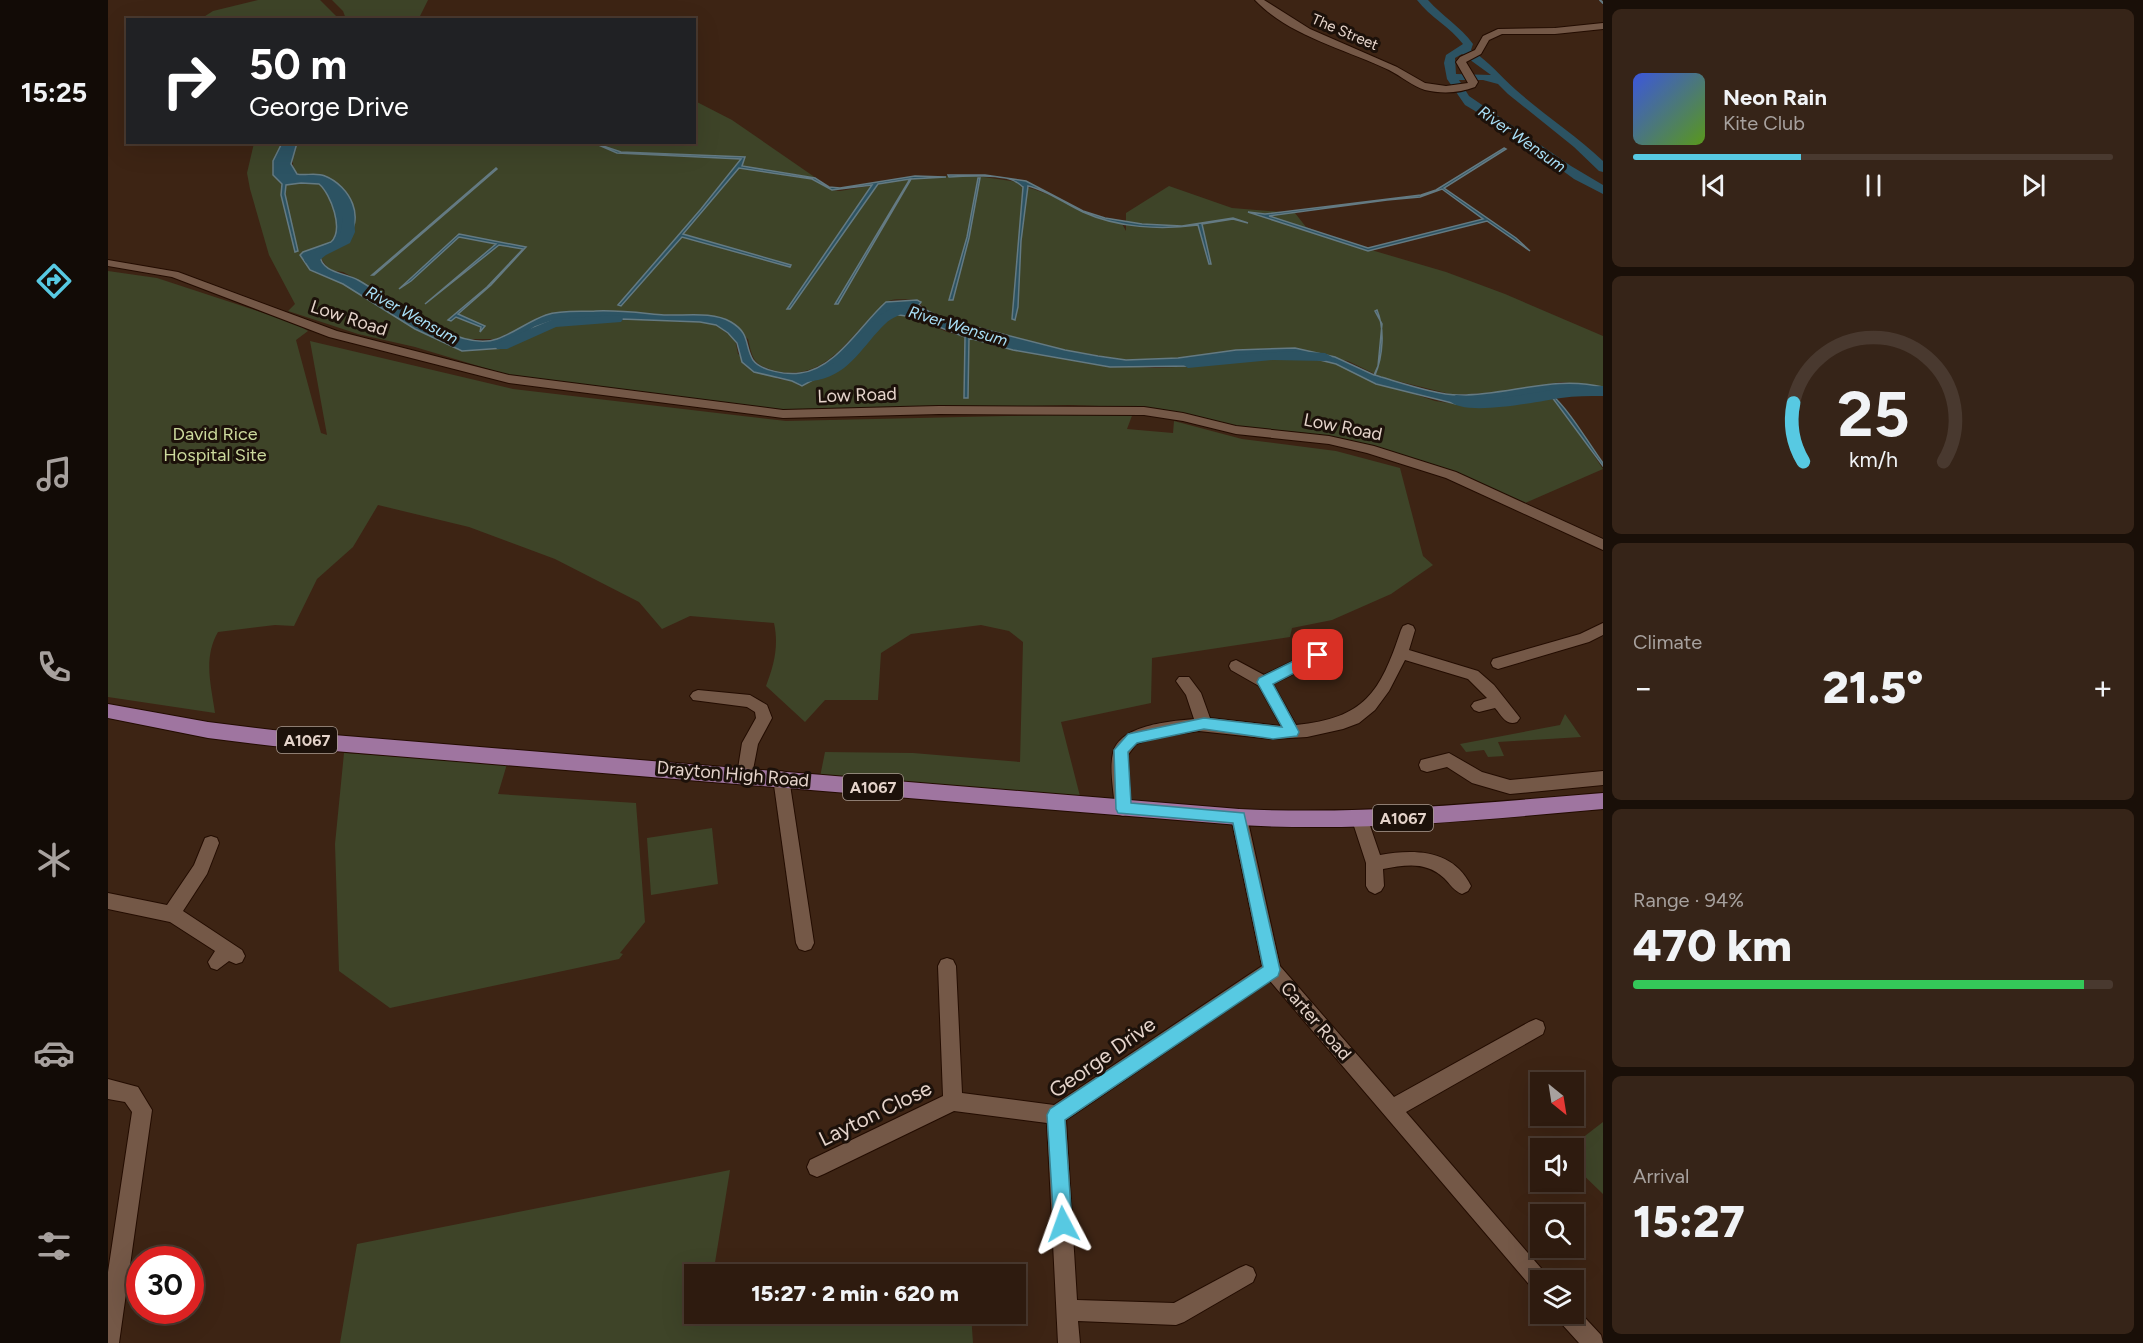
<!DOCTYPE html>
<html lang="en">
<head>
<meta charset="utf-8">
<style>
	body { margin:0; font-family:Figtree,sans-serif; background:#362418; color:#f1f3f6; height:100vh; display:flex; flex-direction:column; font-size:22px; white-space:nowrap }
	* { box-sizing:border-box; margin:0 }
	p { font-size:20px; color:#a7a19e }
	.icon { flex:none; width:33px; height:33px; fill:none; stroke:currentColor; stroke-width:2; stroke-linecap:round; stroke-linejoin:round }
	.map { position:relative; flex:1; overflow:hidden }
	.drawer { display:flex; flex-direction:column; gap:9px; padding:9px; background:#190f08; width:540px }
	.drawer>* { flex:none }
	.guide { position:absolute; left:18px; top:18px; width:570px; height:126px; border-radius:0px; box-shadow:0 6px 24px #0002,0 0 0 2px #49392f; background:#202124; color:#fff; overflow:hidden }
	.needle { width:39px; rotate:150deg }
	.fabs { position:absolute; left:1422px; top:1072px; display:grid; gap:12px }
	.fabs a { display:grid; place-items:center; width:54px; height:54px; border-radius:0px; background:#2e1b0f; box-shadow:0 6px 24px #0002,0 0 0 2px #49392f; font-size:30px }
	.speed { position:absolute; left:18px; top:1246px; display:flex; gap:12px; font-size:30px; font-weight:700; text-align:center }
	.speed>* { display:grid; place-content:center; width:78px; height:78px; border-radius:50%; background:#2e1b0f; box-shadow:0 6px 24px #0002,0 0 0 2px #49392f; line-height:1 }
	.speed .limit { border:9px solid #d22; background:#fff; color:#111 }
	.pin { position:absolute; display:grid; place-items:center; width:51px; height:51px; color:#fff; margin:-26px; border-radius:12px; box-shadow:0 3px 9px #0006 }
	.me { position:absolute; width:66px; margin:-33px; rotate:356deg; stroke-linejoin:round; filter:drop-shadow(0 0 4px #0008) }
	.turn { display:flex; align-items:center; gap:21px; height:126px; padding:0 24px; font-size:27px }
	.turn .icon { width:78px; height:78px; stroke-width:2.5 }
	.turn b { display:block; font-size:42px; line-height:51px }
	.big { font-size:45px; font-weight:800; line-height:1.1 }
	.drawer .tile { flex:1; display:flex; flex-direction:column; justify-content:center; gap:9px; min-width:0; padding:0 21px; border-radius:9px; background:#362418 }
	.drawer .dial { align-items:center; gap:0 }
	.dial svg { height:156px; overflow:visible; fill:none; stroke:#49392f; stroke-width:7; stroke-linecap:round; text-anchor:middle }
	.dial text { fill:#f1f3f6; stroke:none }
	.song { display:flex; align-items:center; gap:18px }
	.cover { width:72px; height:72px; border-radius:9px; background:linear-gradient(135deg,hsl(230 70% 55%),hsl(90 70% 35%)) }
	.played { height:6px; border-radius:3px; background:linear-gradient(90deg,#57c9e2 35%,#49392f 35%) }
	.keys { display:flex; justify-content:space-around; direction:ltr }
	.heat { display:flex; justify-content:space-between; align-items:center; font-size:33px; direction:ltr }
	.charge { height:9px; border-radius:4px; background:linear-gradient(90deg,#34c759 94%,#49392f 0) }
	.trip { position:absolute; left:576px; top:1264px; width:342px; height:60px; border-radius:0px; background:#2e1b0f; box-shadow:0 6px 24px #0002,0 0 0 2px #49392f; font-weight:800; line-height:60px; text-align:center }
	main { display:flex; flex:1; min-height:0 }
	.tabs { display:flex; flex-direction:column; width:108px; justify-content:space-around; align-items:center; background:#120b06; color:#a7a19e }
	.tabs .icon { width:42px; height:42px }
	.tabs .selected { color:#57c9e2 }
	.tabs b { font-size:27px; color:#f1f3f6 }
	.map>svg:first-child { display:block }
	.green { fill:#3e4428 }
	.water { fill:#2c5363; stroke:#647a82; stroke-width:1.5; fill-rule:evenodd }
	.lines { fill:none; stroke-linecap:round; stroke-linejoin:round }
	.stream { stroke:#647a82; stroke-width:2 }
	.river { fill:#2c5363; fill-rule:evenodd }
	.minor-casing { stroke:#230c01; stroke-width:2 }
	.major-casing { stroke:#230c01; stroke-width:2 }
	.minor { fill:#745847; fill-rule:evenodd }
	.major { fill:#9f75a0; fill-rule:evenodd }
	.route { fill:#57c9e2; stroke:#398393; stroke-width:1.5 }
	.labels { text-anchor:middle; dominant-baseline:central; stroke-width:6; stroke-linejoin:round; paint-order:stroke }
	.far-street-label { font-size:15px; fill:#e5d4cb; stroke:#1c110a }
	.far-water-label { font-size:16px; font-style:italic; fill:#a9e0f8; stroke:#1c110a }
	.shield { fill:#1c110a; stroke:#a99a91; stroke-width:1.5 }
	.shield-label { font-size:16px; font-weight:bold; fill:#e5d4cb }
	.street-label { font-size:18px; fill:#e5d4cb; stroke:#1c110a }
	.park-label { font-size:18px; fill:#ccda9d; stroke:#1c110a }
	.near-street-label { font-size:21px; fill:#e5d4cb; stroke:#1c110a }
</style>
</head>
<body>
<main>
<nav class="tabs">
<b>15:25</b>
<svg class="icon selected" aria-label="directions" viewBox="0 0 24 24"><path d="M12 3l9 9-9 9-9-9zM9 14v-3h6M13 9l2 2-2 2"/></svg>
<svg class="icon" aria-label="music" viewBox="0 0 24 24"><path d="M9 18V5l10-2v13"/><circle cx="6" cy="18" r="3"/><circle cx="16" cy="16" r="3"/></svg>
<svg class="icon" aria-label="phone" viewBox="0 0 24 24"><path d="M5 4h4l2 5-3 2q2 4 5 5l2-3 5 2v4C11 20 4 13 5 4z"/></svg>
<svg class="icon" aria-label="climate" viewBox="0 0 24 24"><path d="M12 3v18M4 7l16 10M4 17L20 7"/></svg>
<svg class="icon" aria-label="car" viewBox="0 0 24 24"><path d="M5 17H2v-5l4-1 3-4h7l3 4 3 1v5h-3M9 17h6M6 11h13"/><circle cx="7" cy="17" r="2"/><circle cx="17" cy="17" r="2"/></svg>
<svg class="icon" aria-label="filters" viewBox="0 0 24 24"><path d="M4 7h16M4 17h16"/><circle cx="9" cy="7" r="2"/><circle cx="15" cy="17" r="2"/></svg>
</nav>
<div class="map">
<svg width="1495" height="1343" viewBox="0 0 1495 1343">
	<rect width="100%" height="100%" fill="#3d2414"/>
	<g class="green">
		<path d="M150,0H212L232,20H91L105,11Z"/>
		<path d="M224,0H320L310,20L238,19L235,11Z"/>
		<path d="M587,101L624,120L708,178L629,165L628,167L704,179L724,190L732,191L807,178L862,175L910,182L912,186C948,192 975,218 1013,222L1018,231V213L1061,186L1124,208L1187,213L1198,227L1243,244L1338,272L1397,294L1495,336V387L1453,382L1393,392L1346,395L1273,377L1240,361L1174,348L1128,350L1070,358L1018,360L957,350L836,319L814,308L812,300H809C801,300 788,298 781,301C773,305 766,314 760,320C734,348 711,381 668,371C646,365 645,361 640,339L611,318L489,311L444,313L388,339H357L337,331L282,301L250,280L235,272L221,270L212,257L218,251L213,252L206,272L235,284L307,329L354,351L396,348L427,327L444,321L513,319L592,322L608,325L627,339L630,354L670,379L684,381L692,386L721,373L770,322L789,314L805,317L839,332L883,344L982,364L1047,368L1087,366L1137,357L1196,356L1228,364L1253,376L1327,401L1348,404L1390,403L1441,393L1459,415L1495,469L1415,504L1258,446L1199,433L1133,427L1048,408L961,405L711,412L642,407L397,374L307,347L250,334L180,311L187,304L161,255L142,189L139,173L146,143H185L176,177L212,175H194L186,172L184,156L189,143L586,142Z"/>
		<path d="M0,271L49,278L189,324L200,331L188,340L213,433L219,435L202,341L405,389L678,421L1025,413L1019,429L1065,433L1066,421L1134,439L1228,451L1292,468L1315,556L1325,565L1283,594L1224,620L1184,628L1182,637L1044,658L1043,703L953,722L973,800L712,777L717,752L805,753L912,762L915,642L901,631L873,625L803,634L773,653L770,700H717L697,722L658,686C666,665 671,646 666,623L582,616L554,629L531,602L447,559L361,527L270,505L245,547L209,579L186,626L167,625L110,632C95,658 103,685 107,713L0,697Z"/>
		<path d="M1457,714L1473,737L1390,742L1396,756L1380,757L1376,750L1358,752L1352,744L1452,725Z"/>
		<path d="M236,753L399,764L390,794L528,803L537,922L512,953L515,954L511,959L282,1008L231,971L227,844Z"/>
		<path d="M604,828L610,884L543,895L539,838Z"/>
		<path d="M1495,1122V1194L1466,1166V1149H1460Z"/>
		<path d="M622,1170L605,1275H586V1314H863L865,1343H232L249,1244Z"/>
	</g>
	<g class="water">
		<path d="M174,143H189L183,164L189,174C197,176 208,172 217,176C242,186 259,219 237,240C230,247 220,249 212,255C213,273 238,273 250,280C284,299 349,353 389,339C406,333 421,321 438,315C453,310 472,312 488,311C511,310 533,313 556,315C577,316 604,311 623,322C643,334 636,345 645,360C653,371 679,375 692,373C728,369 753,324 778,302L809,300L813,302L811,305L814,308L836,319L957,350L990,356L1018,360L1070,358L1128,350L1187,348L1227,357L1266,375L1270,366L1274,324L1267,311L1269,310C1277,329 1275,356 1267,375L1273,377C1294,383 1333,396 1353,395C1402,395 1446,375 1495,387V395C1482,392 1454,386 1443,394C1462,411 1479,441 1495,463V466L1441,393L1390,403L1348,404L1268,384L1228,364L1196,356L1137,357L1087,366L1002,367L905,350L861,338L860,398H856L857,337L805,317L784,314L770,322L733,365L694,386L684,381L646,372L634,362L629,343L620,333L608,325L592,322L513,319L444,321L427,327L396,348L354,351L307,329L235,284L202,270L192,255L195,252L223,242C236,230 223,194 211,184L193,183L178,185L177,194L190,251L187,252L173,195L174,184L165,175V161Z"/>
		<path d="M486,143L513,152L637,157L634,166L707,178L721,187L732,188L807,176L838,177L803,179L730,304H727L802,179L770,184L682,309H679L764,185L724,190L704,179L631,168L575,234L683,265L682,267L574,237L513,306L510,305L593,209L633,159L509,153Z"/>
		<path d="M1396,148L1398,149L1336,188L1408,238L1422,251L1379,221L1260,251L1140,212L1157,214L1313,195L1328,190ZM1334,189L1375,219L1260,248L1161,216L1279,200L1312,197Z"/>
		<path d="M388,168L389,169L266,275H264Z"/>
		<path d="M840,175H877L918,181L975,211L997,218L1034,224L1074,226L1125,218L1140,223L1125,219L1094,224L1103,264H1101L1090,225C1053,230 1010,228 975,212C957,204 939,190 920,186L913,241L910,307L907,320L904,319L915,187C913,186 911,183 908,182C897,174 855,176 841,177Z"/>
		<path d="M870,178H872L861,238L845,300H841L859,237Z"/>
		<path d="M351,234L418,247L383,285L350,314L377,326L372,332L373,327L348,317L343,321L340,320L379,287L415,249L391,245L317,304L388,244L351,237L303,281L291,289Z"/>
	</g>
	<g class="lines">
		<path class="stream" d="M1492,0L1495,3"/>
		<g class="river">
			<path d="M1309,0H1320C1334,16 1352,26 1365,44L1363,50C1383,63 1391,75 1408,90C1436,115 1468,135 1495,161V172L1491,171L1466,147L1400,94L1390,84L1375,80H1351L1361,96L1463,166L1495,185V194L1466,179L1399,130L1357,105L1339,79L1336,63L1338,55L1355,44C1342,27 1322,17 1309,0ZM1354,54L1383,75L1348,74L1347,58Z"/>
			<path d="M240,212L246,216L247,232L242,243L218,255L208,263H198L196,260C215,237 236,252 234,216Z"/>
			<path d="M793,305L800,309C794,315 784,317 777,324C755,345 743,373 710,380C704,381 698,383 692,381L690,378L692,375C704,371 716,370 727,362C751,343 762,313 793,305Z"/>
			<path d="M508,315L513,316L515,319L513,322L448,327L399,349H389L387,346L389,343L446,319Z"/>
			<path d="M1183,351L1217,353L1224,357L1217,361L1165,360L1080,368L1073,363L1080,358Z"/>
			<path d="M1495,386V396C1481,396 1467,396 1453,398C1432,401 1354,418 1341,400L1348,395L1388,399L1456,388Z"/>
		</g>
		<defs>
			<g id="minor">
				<path d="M1147,0H1156L1202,29L1289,67L1317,83L1338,86L1360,83L1348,62L1352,57L1367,50L1375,36L1390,29L1447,28L1495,23V29L1447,34H1394L1381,40L1373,54L1358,62L1370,82L1367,87C1352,93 1334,94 1317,90C1304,86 1293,76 1281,70C1237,49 1181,36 1147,0Z"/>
				<path d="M0,260L70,272L229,331L401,375L675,410L831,406L1036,407L1075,413L1128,426L1221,436L1266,446L1348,472L1495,539V550L1338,478L1259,453L1221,444L1128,434L1075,421L1036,415L831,414L675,418L401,383L221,337L64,277L0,266Z"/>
				<path d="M1495,623V635L1481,642L1390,669L1385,667L1383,663L1385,659L1472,634Z"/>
				<path d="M1300,624L1305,626L1307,630L1301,650L1370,671L1386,685L1409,714L1412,718L1409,722C1398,726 1394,716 1387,708L1371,712L1366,710L1363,706L1366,702L1379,698L1360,679L1297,660L1281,691L1267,710L1251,723L1235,729L1199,737L1165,739L1091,731L1050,737L1028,744L1020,755L1023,809L1021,814L1015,816L1009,814L1007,809C1006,792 1001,769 1005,753C1011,725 1063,721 1086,719L1078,695L1068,681L1071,677H1081L1093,693L1102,718L1173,726L1151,686L1123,670L1121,666L1123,662L1128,660L1156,675L1210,649L1215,651L1217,655L1215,659L1165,684L1188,725C1257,718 1272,693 1293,630L1295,626Z"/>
				<path d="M590,690L642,695L659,705L664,718L650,744L643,780L637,782L631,780L629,775L634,743L648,718L647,712L639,707L585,700L582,696L585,692Z"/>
				<path d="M1341,753L1374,772L1402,780L1495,771V785L1402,794L1364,783L1339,767L1319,772L1313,770L1311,765L1313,760Z"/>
				<path d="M673,771L679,773L681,778L706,943L703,949L697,951L691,949L688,943L665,778L667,773Z"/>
				<path d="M1131,810L1137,812L1139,817L1172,966L1286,1097L1421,1022L1428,1019L1435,1022L1437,1028L1435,1034L1298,1112L1439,1275L1442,1281H1432V1292L1425,1289L1162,981L958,1120L969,1300L1066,1303L1131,1268L1138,1265L1145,1268L1148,1275L1145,1282L1076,1322L1068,1325L970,1321L972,1343H950L939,1123L846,1111L716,1174L709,1177L702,1174L699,1167L702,1160L835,1096L830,966L833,960L839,958L845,960L848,966L854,1093L946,1105L1154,966L1123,817L1125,812Z"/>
				<path d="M1252,813L1258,815L1260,820L1272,855C1306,849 1345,849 1363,886L1360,891L1354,894C1346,891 1342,884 1336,878C1318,861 1297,865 1275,869L1276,886L1273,891L1267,894L1261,891L1258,886V863L1244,820L1246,815Z"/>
				<path d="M103,836L109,838L111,843L99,874L75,911L134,950L137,956L134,962L128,964L121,961L109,970L103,968L100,962L107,951L62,922L0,909V893L59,905L86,865L97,838Z"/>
				<path d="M0,1079L30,1087L44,1110L11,1343H0V1272L24,1112L17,1102L0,1099Z"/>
				<path d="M1466,1306L1493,1335L1495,1343H1471L1452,1322L1449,1314H1466Z"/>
			</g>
			<path id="major" d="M0,704L100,722L165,730L1131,809C1253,815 1373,803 1495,793V809C1372,820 1254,832 1131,825L165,746L100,738L0,718Z"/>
		</defs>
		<use href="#minor" class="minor-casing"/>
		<use href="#major" class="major-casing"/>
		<use href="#minor" class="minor"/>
		<use href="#major" class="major"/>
	</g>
	<path class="route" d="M1210,649L1217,655L1215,658L1165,684L1191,732L1189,736L1165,739L1096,729L1029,743L1020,752L1023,803L1136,813L1172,970L1170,976L957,1120L964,1224L961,1230L955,1233L948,1230L946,1224L939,1115L942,1109L1155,967L1125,823L1010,813L1008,809L1006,750L1020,734L1096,718L1174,727L1149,682L1151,678Z"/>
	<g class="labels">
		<g class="far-street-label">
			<text transform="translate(1237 32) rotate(23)">The Street</text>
		</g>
		<g class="far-water-label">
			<text transform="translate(1414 139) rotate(35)">River Wensum</text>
			<text transform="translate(304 315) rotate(29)">River Wensum</text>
			<text transform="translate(850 326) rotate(17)">River Wensum</text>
		</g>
		<g class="shield">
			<rect x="169" y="727" width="60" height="26" rx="4.5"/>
			<rect x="735" y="774" width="60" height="26" rx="4.5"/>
			<rect x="1265" y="805" width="60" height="26" rx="4.5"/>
		</g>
		<g class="shield-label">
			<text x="199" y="740">A1067</text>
			<text x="765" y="787">A1067</text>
			<text x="1295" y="818">A1067</text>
		</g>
		<g class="street-label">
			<text transform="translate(241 318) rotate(18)">Low Road</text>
			<text transform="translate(749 395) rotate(-2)">Low Road</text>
			<text transform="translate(1235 427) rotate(11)">Low Road</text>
			<text transform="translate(625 774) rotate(5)">Drayton High Road</text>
			<text transform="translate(1208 1021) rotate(49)">Carter Road</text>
		</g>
		<g class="park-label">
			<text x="107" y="434">David Rice<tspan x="107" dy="21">Hospital Site</tspan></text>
		</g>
		<g class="near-street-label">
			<text transform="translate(994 1057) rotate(-35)">George Drive</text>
			<text transform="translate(767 1113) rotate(-26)">Layton Close</text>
		</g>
	</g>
</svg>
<div class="fabs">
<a><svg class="needle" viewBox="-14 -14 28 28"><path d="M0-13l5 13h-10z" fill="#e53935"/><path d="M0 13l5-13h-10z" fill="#a7a19e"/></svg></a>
<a><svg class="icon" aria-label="sound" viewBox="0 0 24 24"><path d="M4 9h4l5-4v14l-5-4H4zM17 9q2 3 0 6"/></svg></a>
<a><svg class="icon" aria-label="search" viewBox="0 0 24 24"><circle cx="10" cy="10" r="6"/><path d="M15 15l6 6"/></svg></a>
<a><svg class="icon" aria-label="layers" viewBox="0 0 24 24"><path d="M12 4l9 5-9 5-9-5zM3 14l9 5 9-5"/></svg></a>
</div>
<div class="speed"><div class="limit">30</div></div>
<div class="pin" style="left:1210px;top:655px;background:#d93025"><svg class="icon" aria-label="arrive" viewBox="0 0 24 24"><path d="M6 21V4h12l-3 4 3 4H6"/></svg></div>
<svg class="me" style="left:955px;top:1224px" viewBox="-20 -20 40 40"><path d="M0-17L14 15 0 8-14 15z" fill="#57c9e2" stroke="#fff" stroke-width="4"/></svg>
<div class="trip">15:27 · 2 min · 620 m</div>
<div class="guide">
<div class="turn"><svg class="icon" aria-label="right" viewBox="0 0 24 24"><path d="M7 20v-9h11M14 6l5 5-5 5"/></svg><div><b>50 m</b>George Drive</div></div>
</div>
</div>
<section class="drawer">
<div class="tile">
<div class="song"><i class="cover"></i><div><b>Neon Rain</b><p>Kite Club</p></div></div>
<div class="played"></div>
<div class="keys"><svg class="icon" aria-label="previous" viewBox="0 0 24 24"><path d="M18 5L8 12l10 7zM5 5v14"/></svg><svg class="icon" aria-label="pause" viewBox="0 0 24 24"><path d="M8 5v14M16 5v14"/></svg><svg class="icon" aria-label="next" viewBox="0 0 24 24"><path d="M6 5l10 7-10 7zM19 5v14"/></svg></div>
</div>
<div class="tile dial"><svg viewBox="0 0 100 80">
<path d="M14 69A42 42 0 1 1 86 69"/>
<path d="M14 69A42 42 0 0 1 9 39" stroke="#57c9e2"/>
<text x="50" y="56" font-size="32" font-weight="700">25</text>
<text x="50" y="72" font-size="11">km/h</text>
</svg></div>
<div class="tile"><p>Climate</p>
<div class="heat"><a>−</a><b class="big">21.5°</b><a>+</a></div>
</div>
<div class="tile"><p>Range · 94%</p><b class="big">470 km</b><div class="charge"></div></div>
<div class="tile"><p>Arrival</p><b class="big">15:27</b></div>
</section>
</main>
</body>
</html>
